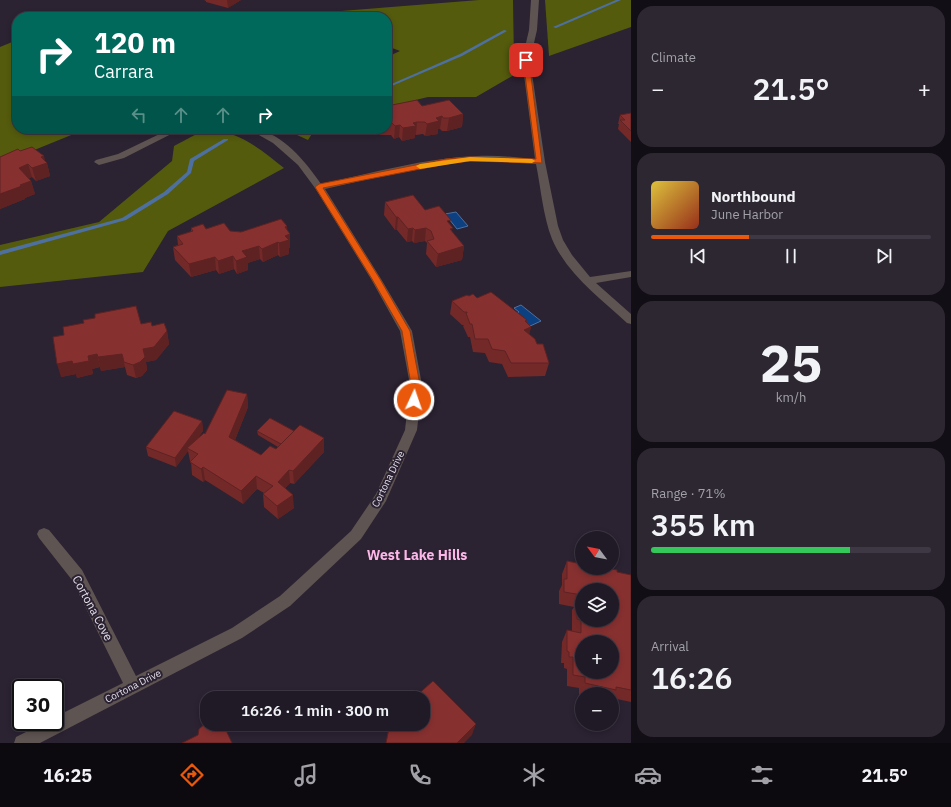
<!DOCTYPE html>
<html lang="en">
<head>
<meta charset="utf-8">
<style>
	body { margin:0; font-family:"IBM Plex Sans",sans-serif; background:#2d2732; color:#f1f3f6; height:100vh; display:flex; flex-direction:column; font-size:15px; white-space:nowrap }
	* { box-sizing:border-box; margin:0 }
	p { font-size:13px; color:#a2a1a7 }
	.icon { flex:none; width:22px; height:22px; fill:none; stroke:currentColor; stroke-width:2; stroke-linecap:round; stroke-linejoin:round }
	.map { position:relative; flex:1; overflow:hidden }
	.drawer { display:flex; flex-direction:column; gap:6px; padding:6px; background:#120e15; width:320px }
	.drawer>* { flex:none }
	.guide { position:absolute; left:12px; top:12px; width:380px; height:122px; border-radius:16px; box-shadow:0 2px 6px #0003,0 0 0 1px #3d3843; background:#00695c; color:#fff; overflow:hidden }
	.needle { width:26px; rotate:302deg }
	.controls { position:absolute; left:575px; top:531px; display:grid; gap:8px }
	.controls a { display:grid; place-items:center; width:44px; height:44px; border-radius:50%; background:#201a26; box-shadow:0 2px 6px #0003,0 0 0 1px #3d3843; font-size:20px }
	.speed { position:absolute; left:12px; top:679px; display:flex; gap:8px; font-size:20px; font-weight:700; text-align:center }
	.speed>* { display:grid; place-content:center; width:52px; height:52px; border-radius:50%; background:#201a26; box-shadow:0 2px 6px #0003,0 0 0 1px #3d3843; line-height:1 }
	.speed .limit { border:2px solid #111; border-radius:6px; background:#fff; color:#111 }
	.pin { position:absolute; display:grid; place-items:center; width:34px; height:34px; color:#fff; margin:-17px; border-radius:8px; box-shadow:0 2px 6px #0006 }
	.me { position:absolute; width:44px; margin:-22px; rotate:3deg; stroke-linejoin:round; filter:drop-shadow(0 0 3px #0008) }
	.turn { display:flex; align-items:center; gap:14px; height:84px; padding:0 16px; font-size:18px }
	.turn .icon { width:52px; height:52px; stroke-width:2.5 }
	.turn b { display:block; font-size:28px; line-height:34px }
	.lanes { display:flex; align-items:center; height:38px; padding:0 16px; background:#0003; justify-content:center; gap:20px; direction:ltr }
	.lanes .off { opacity:.35 }
	.big { font-size:30px; font-weight:600; line-height:1.1 }
	.drawer .card { flex:1; display:flex; flex-direction:column; justify-content:center; gap:6px; min-width:0; padding:0 14px; border-radius:16px; background:#2d2732 }
	.drawer .dial { align-items:center; gap:0 }
	.dial b { font-size:52px; line-height:1 }
	.song { display:flex; align-items:center; gap:12px }
	.cover { width:48px; height:48px; border-radius:6px; background:linear-gradient(135deg,hsl(50 70% 55%),hsl(10 70% 35%)) }
	.played { height:4px; border-radius:2px; background:linear-gradient(90deg,#ea580c 35%,#3d3843 35%) }
	.keys { display:flex; justify-content:space-around; direction:ltr }
	.heat { display:flex; justify-content:space-between; align-items:center; font-size:22px; direction:ltr }
	.charge { height:6px; border-radius:3px; background:linear-gradient(90deg,#34c759 71%,#3d3843 0) }
	.trip { position:absolute; left:200px; top:691px; width:230px; height:40px; border-radius:16px; background:#201a26; box-shadow:0 2px 6px #0003,0 0 0 1px #3d3843; font-weight:600; line-height:40px; text-align:center }
	.dock { display:flex; height:64px; justify-content:space-around; align-items:center; background:#0d0a0f; color:#a2a1a7 }
	.dock .icon { width:28px; height:28px }
	.dock .current { color:#ea580c }
	.dock b { font-size:18px; color:#f1f3f6 }
	main { display:flex; flex:1; min-height:0 }
	.map>svg:first-child { display:block }
	.forest { fill:#545b0d }
	.water { fill:#0d4080; stroke:#4e70a0 }
	.lines { fill:none; stroke-linecap:round; stroke-linejoin:round }
	.stream { fill:#4e70a0; fill-rule:evenodd }
	.minor { fill:#5e5451; fill-rule:evenodd }
	.wall { fill:#742929; fill-rule:evenodd }
	.shaded-wall { fill:#5e2222 }
	.building { fill:#873030; stroke:#5e2222; fill-rule:evenodd }
	.route { fill:#ea580c; stroke:#983908 }
	.slow { fill:#f59e0b }
	.labels { text-anchor:middle; dominant-baseline:central; stroke-width:4; stroke-linejoin:round; paint-order:stroke }
	.street-label { font-size:10px; fill:#e6e0eb; stroke:#2b2232 }
	.near-street-label { font-size:12px; fill:#e6e0eb; stroke:#2b2232 }
	.near-quarter-label { font-size:14px; font-weight:bold; fill:#fcb7e8; stroke:#2b2232 }
</style>
</head>
<body>
<main>
<div class="map">
<svg width="631" height="743" viewBox="0 0 631 743">
	<rect width="100%" height="100%" fill="#2b2232"/>
	<g class="forest">
		<path d="M479,0H513L514,62L519,72L476,97H428L387,107V57L400,51L387,46V17H266Z"/>
		<path d="M545,0H631V27L549,56Z"/>
		<path d="M17,40V129H86L0,164V47Z"/>
		<path d="M206,129C239,131 259,148 284,168L168,231L143,272L0,287V245L99,222L172,161L174,146Z"/>
		<path d="M284,129H315L308,140Z"/>
	</g>
	<g class="water">
		<path d="M456,212L468,226L457,229L445,214Z"/>
		<path d="M521,305L541,321L528,327L513,315L519,312L514,308Z"/>
	</g>
	<g class="lines">
		<g class="stream">
			<path d="M616,0H621L556,28L553,27Z"/>
			<path d="M504,30L507,31L462,56L387,88V86L460,54Z"/>
			<path d="M224,139H228V140L194,161L191,173L168,194L126,220L0,255V251L122,218L164,192L187,172L190,159Z"/>
		</g>
		<g class="minor">
			<path d="M531,0H539L537,30L530,60L545,162L558,226L563,240L572,255L590,277L631,271V277L596,283L631,314V324L627,323C600,298 567,274 552,239C543,216 541,189 536,164C517,163 497,161 478,161C426,163 375,178 325,189L381,279L412,331L422,385L417,430L386,501L361,539L290,606L242,638L40,743H14L16,737L46,722H55V717L123,683L72,580L39,538L37,534L39,530L44,528L49,530L82,570L136,676L232,628L280,596L351,531L376,494L405,430L410,385L400,331L371,279L315,188L298,165L273,143L248,129C280,129 304,160 321,184C373,173 424,158 477,156C496,155 516,157 535,159L522,60L529,30Z"/>
			<path d="M170,129H181L124,158L99,165L94,162L96,160L118,154Z"/>
		</g>
	</g>
	<g class="wall">
		<path d="M204,0H241L228,8L206,2V1Z"/>
		<path d="M387,106H422L463,114L462,127L447,131H442L440,129H438V134L425,136L423,134L416,135H415V138L402,141L399,137L394,139L391,135H380L375,129H387Z"/>
		<path d="M631,113V142L618,129L619,124H618L620,115Z"/>
		<path d="M20,151L45,162L47,163L50,176L36,181L32,177L29,178L31,181L35,194L25,198V199L0,209V157Z"/>
		<path d="M385,202L425,210L450,224L452,232L464,246L462,260L436,267L426,254L427,243L425,241L414,243L412,241L407,242L397,230H395L384,215Z"/>
		<path d="M191,228L241,232L288,231L290,234V247L289,248V254L280,257L278,255L263,262L260,259L248,263V270L237,274L234,269L219,274L216,270L191,277L175,260L173,247L178,245L177,236L191,232Z"/>
		<path d="M469,296L477,298L526,322L531,327L529,334L537,344L549,363L545,376L508,377L502,364L489,362L485,353L473,352L470,337H468L463,326L464,325H462L450,314L452,301Z"/>
		<path d="M84,323L141,324L152,326L167,331L169,344L156,360L146,362L147,370L142,376L136,378L127,375L125,367L101,371L100,367L92,369L93,374L77,378L76,374L61,377L64,335Z"/>
		<path d="M247,394L248,407L235,440L261,455L276,449L278,447L258,435L257,431L324,452L294,484L290,483L285,488L294,508L278,519L264,507L263,494L264,493L257,489L243,504L205,480L203,482L192,475L191,461H190L188,451L176,467L148,456L146,447L202,421L203,431L197,439L205,434Z"/>
		<path d="M567,561L617,572L631,575V702L612,698V694H582V695H579V688L567,686V669L564,668V663H561L562,642L567,630L572,631V610L574,607L559,604V591L562,585V574ZM582,590H612L582,620Z"/>
	</g>
	<g class="shaded-wall">
		<path d="M227,0H241L228,8Z"/>
		<path d="M463,114L462,127L447,131L449,118Z"/>
		<path d="M442,116L440,129H438V134L425,136L427,124L436,118Z"/>
		<path d="M417,122L416,135H415V138L402,141L403,128L413,123Z"/>
		<path d="M400,125L399,137L394,139L395,126Z"/>
		<path d="M44,156L46,164L47,163L50,176L36,181L32,168L41,157Z"/>
		<path d="M28,164L32,177L23,180L19,168Z"/>
		<path d="M31,181L35,194L25,198V199L0,209V194L20,185Z"/>
		<path d="M396,217H398L397,230H395Z"/>
		<path d="M287,226L288,235L290,234V247L289,248V254L280,257L279,243L285,227Z"/>
		<path d="M413,228L412,241L407,242L408,229Z"/>
		<path d="M426,228L425,241L414,243L415,230Z"/>
		<path d="M278,242V255L263,262L262,249Z"/>
		<path d="M259,246L260,259L248,263V270L237,274L236,261L242,251Z"/>
		<path d="M464,246L462,260L436,267L438,254Z"/>
		<path d="M233,256L234,269L219,274L218,261Z"/>
		<path d="M215,257L216,270L191,277L189,264Z"/>
		<path d="M531,327L528,340L524,330Z"/>
		<path d="M167,331L169,344L156,360L146,362L147,370L142,376L136,378L133,365L143,349Z"/>
		<path d="M97,354L100,367L92,369L93,374L77,378L76,374L61,377L57,364Z"/>
		<path d="M122,354L125,367L101,371L98,357Z"/>
		<path d="M247,394L248,407L231,450L229,437Z"/>
		<path d="M202,421L203,431L190,449L187,448L188,451L176,467L175,458Z"/>
		<path d="M324,438V452L294,484L293,471Z"/>
		<path d="M203,467L205,480L203,482L201,469Z"/>
		<path d="M289,470L290,483L279,495L278,482Z"/>
		<path d="M256,476L257,489L243,504L241,491Z"/>
		<path d="M293,495L294,508L278,519L277,506Z"/>
		<path d="M476,724L472,735L464,743H457Z"/>
	</g>
	<g class="building">
		<path d="M417,100L422,106L449,100L463,114L449,118H443L442,116L436,118L439,121L427,124L425,122H417L413,123L416,126L403,128L400,125L395,126L391,122H387V106Z"/>
		<path d="M631,113V131L620,120H625L620,115Z"/>
		<path d="M32,147L44,156L41,157L47,163L32,168L28,164L19,168L31,181L20,185L22,186L0,194V157L18,149L20,151Z"/>
		<path d="M413,195L425,210L439,206L451,220L447,221L453,228L450,229L464,246L438,254L427,241L434,239L431,231L426,228L415,230L413,228L408,229L398,217H396L385,202Z"/>
		<path d="M281,219L287,226L285,227L290,234L285,236L289,240L279,243L278,242L262,249L259,246L242,251L247,257L236,261L233,256L218,261L215,257L189,264L173,247L183,244L177,236L193,231L191,228L203,224L206,229L224,223L230,231L241,232Z"/>
		<path d="M491,292L527,320L525,321L531,327L524,330L535,339L537,344H543L549,363H511L505,351L492,349L488,339H475L472,324H470L466,313H467V312H464L452,301L467,295L469,296L473,294L477,298Z"/>
		<path d="M136,306L141,324L151,322L152,326L164,323L167,331L154,347L143,349L145,357L140,362L133,365L124,362L122,354L98,357L97,354L88,356L89,361L73,364L72,361L57,364L53,337L64,335L63,327L84,323L83,320L95,318V314Z"/>
		<path d="M227,390L247,394L229,437L261,455L270,446L276,449L300,425L324,438L293,471L289,470L278,482L293,495L277,506L263,494L273,486L256,476L241,491L203,467L201,469L190,462L198,454L187,448L204,433L205,434Z"/>
		<path d="M174,411L202,421L175,458L146,447Z"/>
		<path d="M270,418L294,431L281,444L257,431Z"/>
		<path d="M567,561L582,564V568H605L617,570V572L631,575V690L616,687V690L585,683V677L573,675V657H569V652L567,651V630L581,633V620L577,619V598L582,599V620H612V590H582V595L564,592V579H567ZM582,642H612V672H582Z"/>
		<path d="M433,681L476,724L457,743H386L389,728L391,729L392,724H423V698H414Z"/>
		<path d="M207,722V724H223L232,743H182L198,735L199,729Z"/>
	</g>
	<path class="route" d="M526,58L529,60L542,163L470,161L446,164L323,188L380,279L410,331L420,385L419,400L414,404L411,403L409,400L411,385L402,331L372,279L315,187L319,184L446,159L470,157L536,159L523,60Z"/>
	<path class="slow" d="M470,157L532,159L535,161L532,163L470,161L420,169L416,166L420,164Z"/>
	<g class="labels">
		<g class="street-label">
			<text transform="translate(388 479) rotate(-64)">Cortona Drive</text>
			<text transform="translate(133 686) rotate(-27)">Cortona Drive</text>
		</g>
		<g class="near-street-label">
			<text transform="translate(93 608) rotate(62)">Cortona Cove</text>
		</g>
		<g class="near-quarter-label">
			<text x="417" y="555">West Lake Hills</text>
		</g>
	</g>
</svg>
<div class="controls">
<a><svg class="needle" viewBox="-14 -14 28 28"><path d="M0-13l5 13h-10z" fill="#e53935"/><path d="M0 13l5-13h-10z" fill="#a2a1a7"/></svg></a>
<a><svg class="icon" aria-label="layers" viewBox="0 0 24 24"><path d="M12 4l9 5-9 5-9-5zM3 14l9 5 9-5"/></svg></a>
<a>+</a>
<a>−</a>
</div>
<div class="speed"><div class="limit">30</div></div>
<div class="pin" style="left:526px;top:60px;background:#d93025"><svg class="icon" aria-label="arrive" viewBox="0 0 24 24"><path d="M6 21V4h12l-3 4 3 4H6"/></svg></div>
<svg class="me" style="left:414px;top:400px" viewBox="-20 -20 40 40"><circle r="17" fill="#ea580c" stroke="#fff" stroke-width="3"/><path d="M0-11L8 9 0 5-8 9z" fill="#fff"/></svg>
<div class="trip">16:26 · 1 min · 300 m</div>
<div class="guide">
<div class="turn"><svg class="icon" aria-label="right" viewBox="0 0 24 24"><path d="M7 20v-9h11M14 6l5 5-5 5"/></svg><div><b>120 m</b>Carrara</div></div>
<div class="lanes"><svg class="icon off" aria-label="left" viewBox="0 0 24 24"><path d="M17 20v-9H6M10 6l-5 5 5 5"/></svg><svg class="icon off" aria-label="ahead" viewBox="0 0 24 24"><path d="M12 20V5M6 11l6-6 6 6"/></svg><svg class="icon off" aria-label="ahead" viewBox="0 0 24 24"><path d="M12 20V5M6 11l6-6 6 6"/></svg><svg class="icon" aria-label="right" viewBox="0 0 24 24"><path d="M7 20v-9h11M14 6l5 5-5 5"/></svg></div>
</div>
</div>
<section class="drawer">
<div class="card"><p>Climate</p>
<div class="heat"><a>−</a><b class="big">21.5°</b><a>+</a></div>
</div>
<div class="card">
<div class="song"><i class="cover"></i><div><b>Northbound</b><p>June Harbor</p></div></div>
<div class="played"></div>
<div class="keys"><svg class="icon" aria-label="previous" viewBox="0 0 24 24"><path d="M18 5L8 12l10 7zM5 5v14"/></svg><svg class="icon" aria-label="pause" viewBox="0 0 24 24"><path d="M8 5v14M16 5v14"/></svg><svg class="icon" aria-label="next" viewBox="0 0 24 24"><path d="M6 5l10 7-10 7zM19 5v14"/></svg></div>
</div>
<div class="card dial"><b>25</b><p>km/h</p></div>
<div class="card"><p>Range · 71%</p><b class="big">355 km</b><div class="charge"></div></div>
<div class="card"><p>Arrival</p><b class="big">16:26</b></div>
</section>
</main>
<nav class="dock">
<b>16:25</b>
<svg class="icon current" aria-label="directions" viewBox="0 0 24 24"><path d="M12 3l9 9-9 9-9-9zM9 14v-3h6M13 9l2 2-2 2"/></svg>
<svg class="icon" aria-label="music" viewBox="0 0 24 24"><path d="M9 18V5l10-2v13"/><circle cx="6" cy="18" r="3"/><circle cx="16" cy="16" r="3"/></svg>
<svg class="icon" aria-label="phone" viewBox="0 0 24 24"><path d="M5 4h4l2 5-3 2q2 4 5 5l2-3 5 2v4C11 20 4 13 5 4z"/></svg>
<svg class="icon" aria-label="climate" viewBox="0 0 24 24"><path d="M12 3v18M4 7l16 10M4 17L20 7"/></svg>
<svg class="icon" aria-label="car" viewBox="0 0 24 24"><path d="M5 17H2v-5l4-1 3-4h7l3 4 3 1v5h-3M9 17h6M6 11h13"/><circle cx="7" cy="17" r="2"/><circle cx="17" cy="17" r="2"/></svg>
<svg class="icon" aria-label="filters" viewBox="0 0 24 24"><path d="M4 7h16M4 17h16"/><circle cx="9" cy="7" r="2"/><circle cx="15" cy="17" r="2"/></svg>
<b>21.5°</b>
</nav>
</body>
</html>
